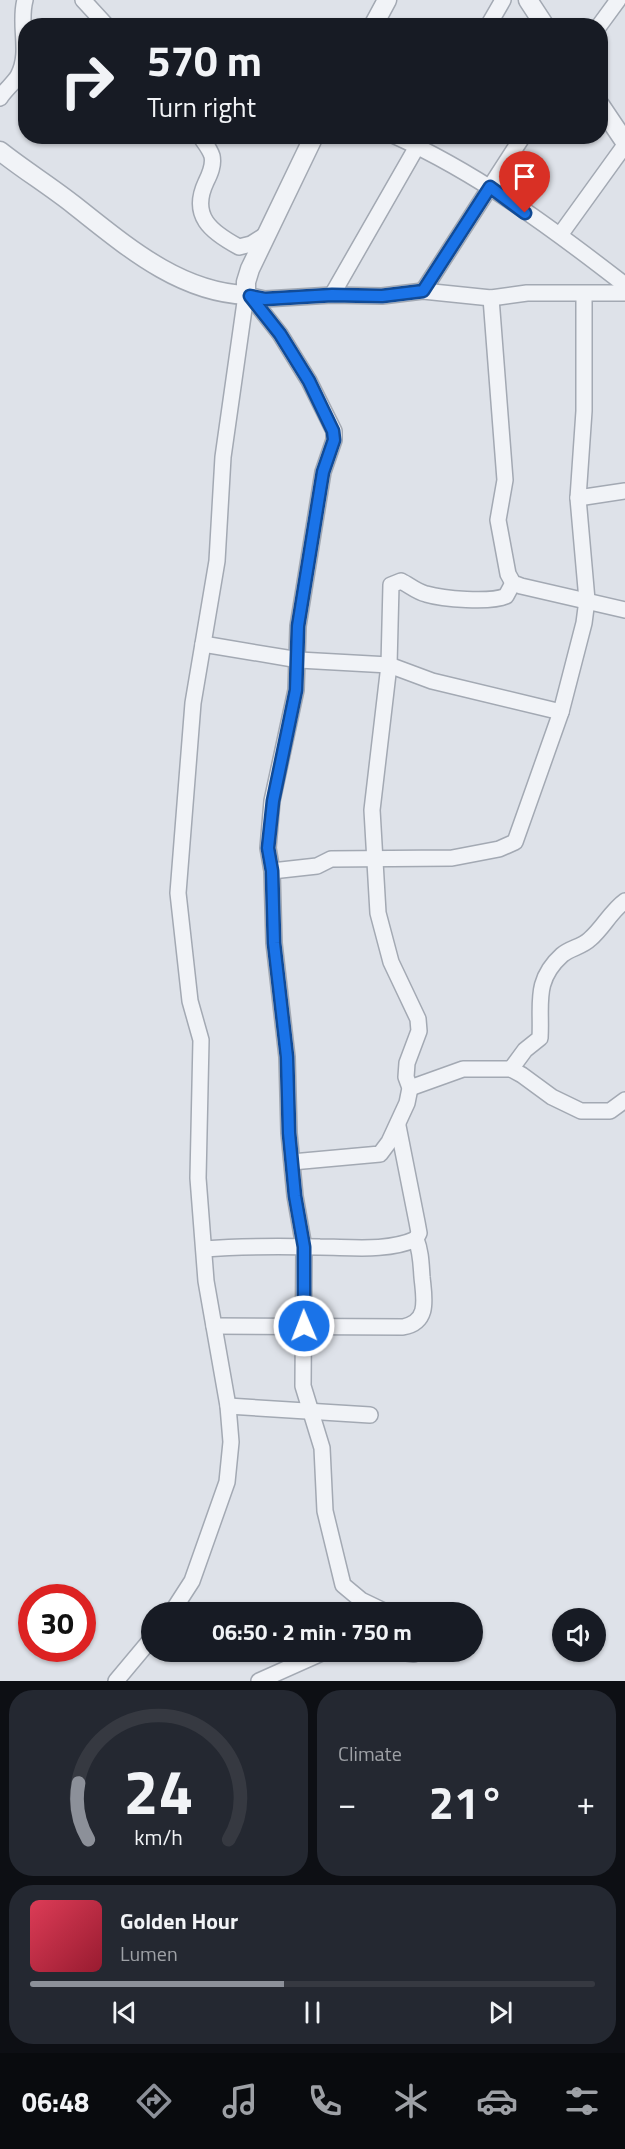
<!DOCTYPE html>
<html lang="en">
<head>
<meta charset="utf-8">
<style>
	body { margin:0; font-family:"Titillium Web",sans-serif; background:#242831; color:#f1f3f6; height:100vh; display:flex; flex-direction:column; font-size:22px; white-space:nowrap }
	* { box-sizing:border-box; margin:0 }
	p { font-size:20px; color:#9ea1a6 }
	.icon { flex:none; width:33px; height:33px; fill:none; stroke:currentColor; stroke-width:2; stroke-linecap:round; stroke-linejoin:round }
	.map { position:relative; height:1681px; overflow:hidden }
	.panel { display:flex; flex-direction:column; gap:9px; padding:9px; background:#0d0f14; flex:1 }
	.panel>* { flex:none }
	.banner { position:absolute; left:18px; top:18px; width:590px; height:126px; border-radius:24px; box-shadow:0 2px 4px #0004; background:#171b24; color:#f1f3f6; overflow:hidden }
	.controls { position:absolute; left:552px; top:1608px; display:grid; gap:12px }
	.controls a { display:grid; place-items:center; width:54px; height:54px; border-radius:50%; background:#171b24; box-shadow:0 2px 4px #0004; font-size:30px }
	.speed { position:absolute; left:18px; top:1584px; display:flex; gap:12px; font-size:30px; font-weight:700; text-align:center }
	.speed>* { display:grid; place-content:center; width:78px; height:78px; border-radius:50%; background:#171b24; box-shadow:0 2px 4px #0004; line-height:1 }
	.speed .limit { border:9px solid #d22; background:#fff; color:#111 }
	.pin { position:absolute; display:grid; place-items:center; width:51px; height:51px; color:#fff; margin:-62px -26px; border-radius:50% 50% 50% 0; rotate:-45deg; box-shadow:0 0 6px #0007 }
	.pin .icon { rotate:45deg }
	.me { position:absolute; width:66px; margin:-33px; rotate:359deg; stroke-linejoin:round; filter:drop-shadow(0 0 4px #0008) }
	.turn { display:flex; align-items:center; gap:21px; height:126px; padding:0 30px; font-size:27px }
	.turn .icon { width:78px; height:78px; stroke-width:2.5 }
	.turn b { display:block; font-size:42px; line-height:51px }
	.big { font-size:45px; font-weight:700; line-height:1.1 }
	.panel .card { flex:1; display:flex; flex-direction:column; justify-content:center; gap:9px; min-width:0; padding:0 21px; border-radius:24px; background:#242831 }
	.panel .dial { align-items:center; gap:0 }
	.dial svg { height:156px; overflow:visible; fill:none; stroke:#363941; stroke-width:7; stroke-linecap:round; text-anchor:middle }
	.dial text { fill:#f1f3f6; stroke:none }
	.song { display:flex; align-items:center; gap:18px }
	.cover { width:72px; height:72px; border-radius:9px; background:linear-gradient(135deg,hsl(350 70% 55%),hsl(350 70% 35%)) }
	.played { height:6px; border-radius:3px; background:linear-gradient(90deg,#8c9099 45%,#363941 45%) }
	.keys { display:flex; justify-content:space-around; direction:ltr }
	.heat { display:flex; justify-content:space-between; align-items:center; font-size:33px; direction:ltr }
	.panel .tiles { flex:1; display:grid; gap:9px; grid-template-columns:1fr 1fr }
	.card:last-child { grid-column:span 2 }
	.trip { position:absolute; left:141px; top:1602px; width:342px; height:60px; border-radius:30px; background:#171b24; box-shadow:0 2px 4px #0004; font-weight:700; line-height:60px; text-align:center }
	.menu { display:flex; height:96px; justify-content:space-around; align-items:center; background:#090b0e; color:#9ea1a6 }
	.menu .icon { width:42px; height:42px }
	.menu .selected { color:#8c9099 }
	.menu b { font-size:27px; color:#f1f3f6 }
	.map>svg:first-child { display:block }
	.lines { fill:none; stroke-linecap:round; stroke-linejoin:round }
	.minor-casing { stroke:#a3a9b3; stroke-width:18 }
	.tertiary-casing { stroke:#a3a9b3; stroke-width:21 }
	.minor { stroke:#f1f3f7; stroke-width:15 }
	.tertiary { stroke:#f1f3f7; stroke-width:18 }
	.route-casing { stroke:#114b97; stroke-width:15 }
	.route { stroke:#1a73e8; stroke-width:10 }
</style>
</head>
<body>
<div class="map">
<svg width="625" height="1681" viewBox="0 0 625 1681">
	<rect width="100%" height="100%" fill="#dee2e9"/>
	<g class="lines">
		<defs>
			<g id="minor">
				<path d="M83,0L107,26"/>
				<path d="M488,26L503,0"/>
				<path d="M599,26L618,0"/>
				<path d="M0,98C5,90 13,84 18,76C31,52 18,25 25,0"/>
				<path d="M200,136C204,142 210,149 212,156C214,165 210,174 206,182C190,216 211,232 239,247L251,244L267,234"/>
				<path d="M395,136C479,174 553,229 625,285"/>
				<path d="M560,235L625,145"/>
				<path d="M423,291L523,136"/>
				<path d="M332,295L423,136"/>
				<path d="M250,296L280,334L309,381L334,431V440L323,472L298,626L296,690L272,801L268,848L272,871L274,943L287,1057L289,1133L295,1196L304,1247L303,1386L322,1448L325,1511L343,1585L361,1600L386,1612"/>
				<path d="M491,298L505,480L498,520L508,574L513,583L521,586L625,610"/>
				<path d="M578,498L625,491"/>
				<path d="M203,644L299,660L389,665L432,681L561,712"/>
				<path d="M272,871L317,866L331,859L452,858L499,849L515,842L561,712L584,623L587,600L578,498L584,411V295"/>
				<path d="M511,1069L525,1050L540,1038C542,1005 533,981 562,955C570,948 582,947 590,939C603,928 611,911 625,901"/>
				<path d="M410,1088L463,1069H511L522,1075L552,1097L581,1111H610L625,1100"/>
				<path d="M292,1162L380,1154L389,1142L407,1103L410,1088L406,1077L407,1063L419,1031L418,1019L391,962L378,913L372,810L389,665L391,585L401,581C409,585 417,592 426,594C443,599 490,603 506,596L513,583"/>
				<path d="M204,1249C242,1246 281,1246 320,1247C350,1247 387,1252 416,1239"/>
				<path d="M214,1326L403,1327C430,1322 424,1298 422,1277C421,1263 421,1252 416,1239L419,1233L417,1222L398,1126"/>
				<path d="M228,1406L370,1415"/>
				<path d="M172,1612L192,1581L227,1482L231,1442L228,1406L206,1281L198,1178L201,1040L190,1001L178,893L193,703L217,561L223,457L246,295L265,299L332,295L382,296L423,291L491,298L527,293H625"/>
				<path d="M399,1652L414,1654L418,1652"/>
				<path d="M116,1681L152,1638"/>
				<path d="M259,1681L324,1652"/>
			</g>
			<g id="tertiary">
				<path d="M528,0L545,26"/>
				<path d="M373,26L387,0"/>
				<path d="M600,105L625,142"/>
				<path d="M0,151C24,170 50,186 74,205C125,245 178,292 246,295V282L250,269L314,136"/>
			</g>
		</defs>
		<use href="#minor" class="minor-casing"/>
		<use href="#tertiary" class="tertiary-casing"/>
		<use href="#minor" class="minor"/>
		<use href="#tertiary" class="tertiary"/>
	</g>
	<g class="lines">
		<defs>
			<path id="route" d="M304,1326V1247L295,1196L289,1133L287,1057L274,943L272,871L268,848L273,801L296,690L298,626L323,472L334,440L333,431L309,381L280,334L250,296L265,299L332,295L382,296L423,291L490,187L525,213"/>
		</defs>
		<use href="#route" class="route-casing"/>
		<use href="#route" class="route"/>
	</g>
</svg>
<div class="controls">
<a><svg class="icon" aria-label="sound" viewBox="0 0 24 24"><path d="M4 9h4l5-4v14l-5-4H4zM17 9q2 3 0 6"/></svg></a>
</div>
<div class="speed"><div class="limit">30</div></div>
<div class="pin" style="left:525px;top:213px;background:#d93025"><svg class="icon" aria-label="arrive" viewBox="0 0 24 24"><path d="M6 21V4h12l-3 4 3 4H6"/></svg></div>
<svg class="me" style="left:304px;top:1326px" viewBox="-20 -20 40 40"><circle r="17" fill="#1a73e8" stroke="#fff" stroke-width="3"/><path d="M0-11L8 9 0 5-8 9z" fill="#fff"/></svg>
<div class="trip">06:50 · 2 min · 750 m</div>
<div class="banner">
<div class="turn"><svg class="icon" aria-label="right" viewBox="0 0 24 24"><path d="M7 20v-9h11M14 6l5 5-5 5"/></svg><div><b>570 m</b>Turn right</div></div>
</div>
</div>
<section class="panel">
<div class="tiles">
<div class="card dial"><svg viewBox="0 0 100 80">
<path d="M14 69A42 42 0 1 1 86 69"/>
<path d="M14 69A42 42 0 0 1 9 40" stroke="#8c9099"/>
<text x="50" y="56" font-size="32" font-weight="700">24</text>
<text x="50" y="72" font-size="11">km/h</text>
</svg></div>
<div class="card"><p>Climate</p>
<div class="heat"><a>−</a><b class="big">21°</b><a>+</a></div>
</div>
<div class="card">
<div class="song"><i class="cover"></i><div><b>Golden Hour</b><p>Lumen</p></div></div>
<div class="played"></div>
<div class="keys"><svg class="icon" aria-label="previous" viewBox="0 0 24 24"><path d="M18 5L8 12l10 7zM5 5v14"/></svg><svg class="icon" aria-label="pause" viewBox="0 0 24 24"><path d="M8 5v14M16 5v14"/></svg><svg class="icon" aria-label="next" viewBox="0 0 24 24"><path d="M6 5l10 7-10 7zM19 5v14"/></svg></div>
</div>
</div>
</section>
<nav class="menu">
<b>06:48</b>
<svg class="icon selected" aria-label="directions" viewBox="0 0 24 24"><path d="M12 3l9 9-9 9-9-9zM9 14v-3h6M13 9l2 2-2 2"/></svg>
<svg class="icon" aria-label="music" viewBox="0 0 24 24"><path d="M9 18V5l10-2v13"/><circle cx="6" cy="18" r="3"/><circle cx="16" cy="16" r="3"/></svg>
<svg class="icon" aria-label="phone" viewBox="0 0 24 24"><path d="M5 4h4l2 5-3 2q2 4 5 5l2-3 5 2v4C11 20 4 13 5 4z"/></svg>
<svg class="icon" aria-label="climate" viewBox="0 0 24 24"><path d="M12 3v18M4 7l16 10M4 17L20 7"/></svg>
<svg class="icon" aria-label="car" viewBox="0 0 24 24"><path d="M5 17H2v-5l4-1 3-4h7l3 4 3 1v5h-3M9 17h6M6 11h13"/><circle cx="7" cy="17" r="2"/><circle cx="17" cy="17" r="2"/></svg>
<svg class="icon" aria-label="filters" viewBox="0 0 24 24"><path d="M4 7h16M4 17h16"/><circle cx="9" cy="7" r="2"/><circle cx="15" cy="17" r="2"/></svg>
</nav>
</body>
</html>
